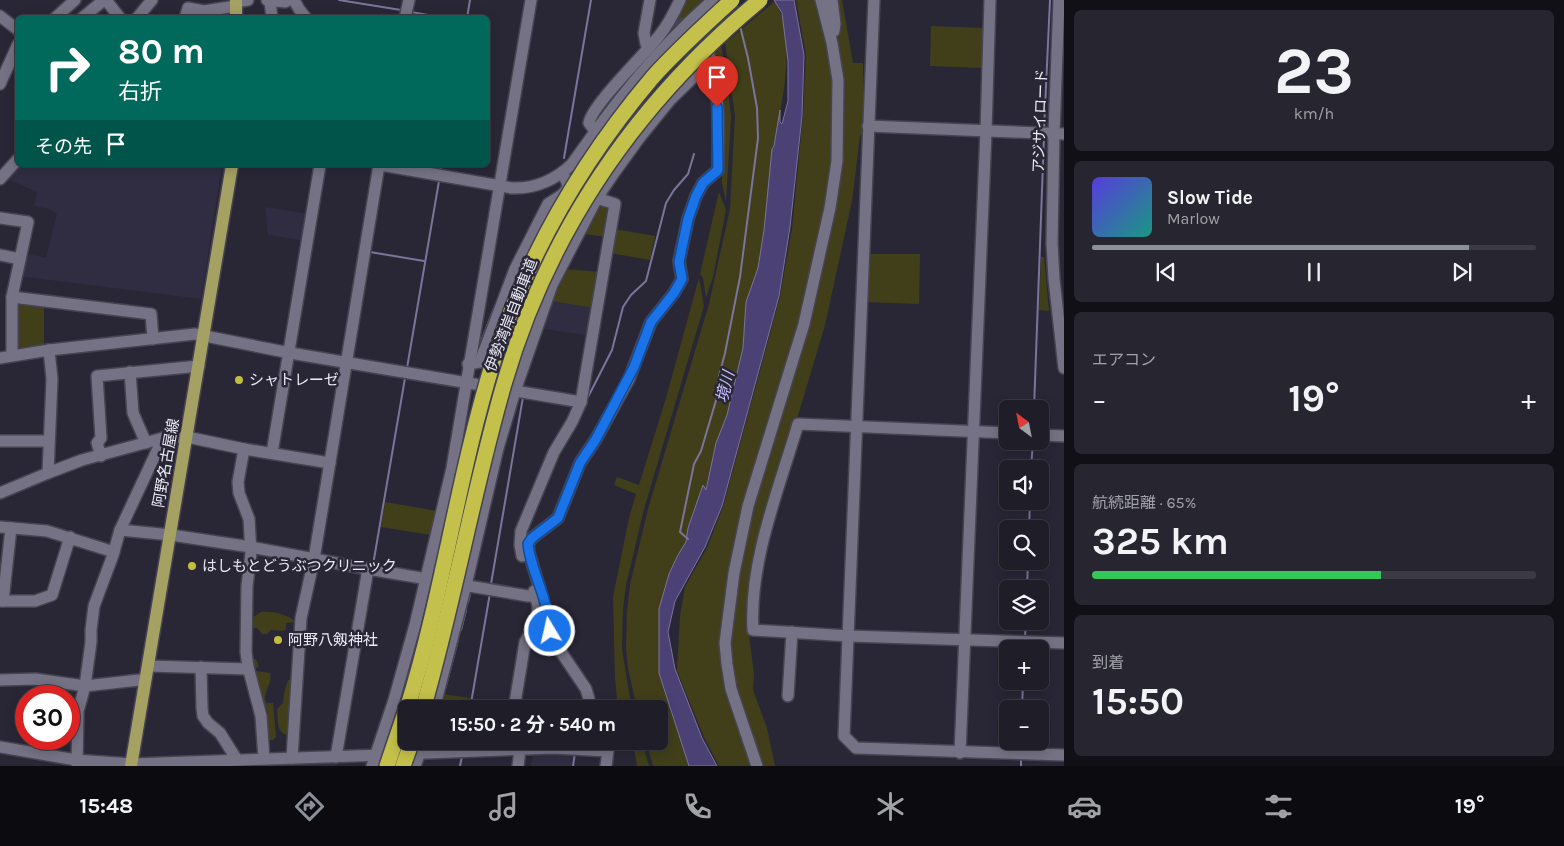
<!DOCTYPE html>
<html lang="ja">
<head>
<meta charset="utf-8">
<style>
	body { margin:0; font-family:Karla,"Noto Sans JP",sans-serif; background:#272630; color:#f1f3f6; height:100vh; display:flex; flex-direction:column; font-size:19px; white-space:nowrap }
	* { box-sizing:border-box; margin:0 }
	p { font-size:16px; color:#a1a2a8 }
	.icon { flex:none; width:28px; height:28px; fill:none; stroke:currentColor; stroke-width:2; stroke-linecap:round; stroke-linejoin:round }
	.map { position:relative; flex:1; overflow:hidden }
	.side { display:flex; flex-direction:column; gap:10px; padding:10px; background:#111016; width:500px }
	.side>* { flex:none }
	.guide { position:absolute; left:15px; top:15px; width:475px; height:152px; border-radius:8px; box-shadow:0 2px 12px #0003,0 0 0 1px #3c3b45; background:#00695c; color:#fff; overflow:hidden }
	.needle { width:32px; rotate:328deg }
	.tools { position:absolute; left:999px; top:400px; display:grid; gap:10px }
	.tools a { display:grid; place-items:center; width:50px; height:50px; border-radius:8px; background:#1f1d28; box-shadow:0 2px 12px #0003,0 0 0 1px #3c3b45; font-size:25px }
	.speed { position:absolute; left:15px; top:685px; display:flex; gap:10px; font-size:25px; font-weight:700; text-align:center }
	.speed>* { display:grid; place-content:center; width:65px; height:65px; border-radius:50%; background:#1f1d28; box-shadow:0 2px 12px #0003,0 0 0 1px #3c3b45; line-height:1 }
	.speed .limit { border:8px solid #d22; background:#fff; color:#111 }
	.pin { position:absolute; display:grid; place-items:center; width:42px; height:42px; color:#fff; margin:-51px -21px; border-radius:50% 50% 50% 0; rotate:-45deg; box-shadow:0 0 5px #0007 }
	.pin .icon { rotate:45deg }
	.me { position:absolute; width:55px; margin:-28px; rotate:351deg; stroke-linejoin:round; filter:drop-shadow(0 0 4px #0008) }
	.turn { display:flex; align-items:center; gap:18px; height:105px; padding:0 20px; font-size:22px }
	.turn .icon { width:65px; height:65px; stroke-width:2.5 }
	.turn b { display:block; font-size:35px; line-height:42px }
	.then { display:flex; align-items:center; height:48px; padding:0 20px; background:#0003; gap:10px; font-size:19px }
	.big { font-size:38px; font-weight:700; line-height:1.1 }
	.side .widget { flex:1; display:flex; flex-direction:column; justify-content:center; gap:8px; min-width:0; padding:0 18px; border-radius:8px; background:#272630 }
	.side .dial { align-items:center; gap:0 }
	.dial b { font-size:65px; line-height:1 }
	.song { display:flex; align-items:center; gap:15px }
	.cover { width:60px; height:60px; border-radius:8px; background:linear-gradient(135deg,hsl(250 70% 55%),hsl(170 70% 35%)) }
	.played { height:5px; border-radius:2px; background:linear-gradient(90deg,#8c9099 85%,#3c3b45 85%) }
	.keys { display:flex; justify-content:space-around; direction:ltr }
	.heat { display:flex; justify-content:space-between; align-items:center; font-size:28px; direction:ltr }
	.charge { height:8px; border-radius:4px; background:linear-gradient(90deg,#34c759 65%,#3c3b45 0) }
	.trip { position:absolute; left:398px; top:700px; width:270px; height:50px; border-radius:8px; background:#1f1d28; box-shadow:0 2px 12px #0003,0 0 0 1px #3c3b45; font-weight:700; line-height:50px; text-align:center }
	.menu { display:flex; height:80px; justify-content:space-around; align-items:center; background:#0c0c10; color:#a1a2a8 }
	.menu .icon { width:35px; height:35px }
	.menu .selected { color:#8c9099 }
	.menu b { font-size:22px; color:#f1f3f6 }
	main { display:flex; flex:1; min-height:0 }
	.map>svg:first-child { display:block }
	.built { fill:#302d42 }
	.green { fill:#403f1a }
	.water { fill:#4b4174; stroke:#7b749b }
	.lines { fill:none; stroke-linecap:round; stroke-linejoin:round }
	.stream { stroke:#7b749b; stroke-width:2 }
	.minor-tunnel { stroke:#464453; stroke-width:11; stroke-dasharray:11 5.5; stroke-linecap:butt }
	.minor-casing { stroke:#464452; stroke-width:14 }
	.major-casing { stroke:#464452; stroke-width:15 }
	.minor { stroke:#747284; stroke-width:11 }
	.major { stroke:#a4a162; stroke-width:12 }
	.highway-bridge-casing { stroke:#464452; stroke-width:18; stroke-linecap:butt }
	.highway-bridge { stroke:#c4c04c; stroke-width:15 }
	.route-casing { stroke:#114b97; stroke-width:12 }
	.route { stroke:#1a73e8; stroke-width:9 }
	.poi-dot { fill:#c2bd3f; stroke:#292736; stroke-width:2 }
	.labels { text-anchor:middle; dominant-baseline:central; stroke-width:5; stroke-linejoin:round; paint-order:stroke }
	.street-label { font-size:15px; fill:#ebeaf5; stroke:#292736 }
	.poi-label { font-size:15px; fill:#ebeaf5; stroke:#292736; text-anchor:start }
	.water-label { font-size:16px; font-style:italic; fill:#c7beff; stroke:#292736 }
</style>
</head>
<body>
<main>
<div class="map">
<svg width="1064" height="766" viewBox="0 0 1064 766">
	<rect width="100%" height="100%" fill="#292736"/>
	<g class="built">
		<path d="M20,165H222L201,299L19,276L24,253L46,258L57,214L50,209L34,206L37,192L8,179Z"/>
		<path d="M265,207L309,214L305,241L268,235Z"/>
		<path d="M551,301L594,308L590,336L540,328Z"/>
		<path d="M574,751L571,766H531L534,752Z"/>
		<path d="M338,759L337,766H280V763Z"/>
	</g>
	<g class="green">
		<path d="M684,0H703L681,21L678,19L677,12Z"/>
		<path d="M796,0H842L853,63H863L864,121L867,129L860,136L852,201L825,325L797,419L748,626L754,675L753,690L767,728L775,766H719L704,737L677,671L680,616L685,587L707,548L723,507L780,297L792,228L803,116L806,55Z"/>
		<path d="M775,1C798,43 781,102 774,147L772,149L764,230L758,268L746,302L743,348L727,415L716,443L705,491L703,486L688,528L686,542L678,555L659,673L689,766H653L646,741H659V709H637L628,668L626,649L627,611L630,585L648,509L709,304L730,209L735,116L725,43Z"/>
		<path d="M931,26L985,28L984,68L930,66Z"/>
		<path d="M721,46L726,68L731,117L726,202L722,183L721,122L714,54Z"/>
		<path d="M719,192L726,210L713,277L706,298L703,278L700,274Z"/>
		<path d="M603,205L610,208L607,237L584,234L598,208Z"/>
		<path d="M614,229L655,236L650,260L610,253Z"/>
		<path d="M867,254H920L919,304L867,302Z"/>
		<path d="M1041,257H1044L1049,311L1039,310Z"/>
		<path d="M565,269L601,272L594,308L551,301Z"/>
		<path d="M699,278L704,306L644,509L626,585L623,608L622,649L630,699L627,709H618L615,679L613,597L629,518L636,494L614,485L617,477L639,485L666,398Z"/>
		<path d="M17,300L44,304V348L18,351Z"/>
		<path d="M385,502L437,511L431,535L381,527Z"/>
		<path d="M261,612C270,611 289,614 295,622L286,623V629L284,631L271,630L267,634H262L257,628H252V618Z"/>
		<path d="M252,659H256L259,666L255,669L256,671L270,673C273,684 262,692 266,703H273L276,737L273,740H267L265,717L268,715L267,709L263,710L250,660Z"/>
		<path d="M288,680H292L290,735C276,736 278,719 277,709L283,703L284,693Z"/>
		<path d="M444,694L470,698L468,709H440Z"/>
		<path d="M633,741H642L649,766H637Z"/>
	</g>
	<path class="water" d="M774,0H794L804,55L802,116L790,227L779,296L722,506L705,547L675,601L668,632L675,669L702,738L717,766H689L659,673V609L669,574L678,555L686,542L688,528L703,485L706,490L716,443L727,415L743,348L746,302L758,268L764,230L772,149L774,146L780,110V122L782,124L788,101V61L782,13Z"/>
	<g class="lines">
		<g class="stream">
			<path d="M339,0L401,10"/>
			<path d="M411,12L445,18"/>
			<path d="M467,18L470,0"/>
			<path d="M1044,130L1050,0"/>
			<path d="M564,158L591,0"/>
			<path d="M441,168V165"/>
			<path d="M370,252L424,261"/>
			<path d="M480,344L494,308"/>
			<path d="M407,368L439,181"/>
			<path d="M587,399L612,350L623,307L631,295L646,281L666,203L674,190L688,174L694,154"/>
			<path d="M1034,409L1044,136"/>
			<path d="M1031,469L1033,441"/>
			<path d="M1029,529L1030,501"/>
			<path d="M688,539L680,532L694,464L701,451L717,397L718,380L725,353L740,277L758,138L757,108L748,58L740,26"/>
			<path d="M373,565L405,378"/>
			<path d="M474,575L479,552"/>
			<path d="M491,584L523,397"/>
			<path d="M1027,589L1028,561"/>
			<path d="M468,602L471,591"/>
			<path d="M461,630L466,610"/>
			<path d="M1025,636L1026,621"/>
			<path d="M445,689L458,640"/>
			<path d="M470,709L490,593"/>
			<path d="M1022,709L1023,681"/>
			<path d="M1021,749V741"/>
			<path d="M460,766L462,756"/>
			<path d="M573,766L575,753"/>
			<path d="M1021,766V759"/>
		</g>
		<path class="minor-tunnel" d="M677,21L708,52"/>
		<defs>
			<g id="minor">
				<path d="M106,0L120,18"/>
				<path d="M267,0L285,2L289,0"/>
				<path d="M294,0L299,9L306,18"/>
				<path d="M832,0L835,24L834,31"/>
				<path d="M874,0L844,736L856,748L1064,755"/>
				<path d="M1059,0L1054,133L1052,243L1054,279L1064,368"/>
				<path d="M270,1L272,18"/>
				<path d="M236,2L248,0"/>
				<path d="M0,16L18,30"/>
				<path d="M55,18L75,0"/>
				<path d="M82,18L104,0"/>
				<path d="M137,18L152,0"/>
				<path d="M185,18L188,8L204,11L236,6"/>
				<path d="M405,18L409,0"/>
				<path d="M650,46L646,44L644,33L650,0"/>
				<path d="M0,84L18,44"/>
				<path d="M868,126L1064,134"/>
				<path d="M595,131L589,123C592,105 645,54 659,36C668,25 674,13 680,0"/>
				<path d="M381,165L512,188C535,189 555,180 572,164C615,103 656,50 713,0"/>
				<path d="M0,179L18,159"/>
				<path d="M0,218L28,222L12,297V355"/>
				<path d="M0,255L20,259"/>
				<path d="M12,297L151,314L153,339"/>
				<path d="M0,358L49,350L195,334L290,353L581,402"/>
				<path d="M468,364L480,362L515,269L548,204L562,195L568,188L567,182L562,173"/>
				<path d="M130,372L133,413L146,443"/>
				<path d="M1008,433L798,424C779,489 749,561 753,630L849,636L1064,643"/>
				<path d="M1040,435L1064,436"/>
				<path d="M0,441H48"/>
				<path d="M244,449L238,482L239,493L249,519L251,553L247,586L246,652L248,667L261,716L264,759"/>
				<path d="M272,453L320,165"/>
				<path d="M101,456L97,443L101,438L97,376L199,366"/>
				<path d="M48,473L52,379L49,350"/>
				<path d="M0,493L48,473L82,460L163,438L187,437L244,449L330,463"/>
				<path d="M0,527L47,531L114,552"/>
				<path d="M120,530L171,535L251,547L368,569L528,596H542L529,553L528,544L532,538L558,518L580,463L596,439L629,379L651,322L674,293L682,279L679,261L688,219L696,196L703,183L718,170C718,131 721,90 708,52"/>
				<path d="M522,556L520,545L521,531L554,452L572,422L581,402L615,204L597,198"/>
				<path d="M542,596L549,631L555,643L586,689L589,699L588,709"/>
				<path d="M0,601H35L52,595L70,537"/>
				<path d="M3,601L11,528"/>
				<path d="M148,666L248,669"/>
				<path d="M201,667L202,708L203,716L208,723L220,733L237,760"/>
				<path d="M0,680L35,679L85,686L139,680L145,681"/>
				<path d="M788,696L792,632"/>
				<path d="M434,709L466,585L498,448L515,391L552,285L597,198L614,173L640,137L670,100L711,60"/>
				<path d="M514,709L525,642L537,621L538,606L534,591"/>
				<path d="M0,747L76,760L132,764L382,755"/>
				<path d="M960,753L986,131L990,0"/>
				<path d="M400,754L553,748L608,751L606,766"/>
				<path d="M336,757L368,569"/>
				<path d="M292,758L301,618L314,559L379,165"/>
				<path d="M77,765L78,711L85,686L91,642V630L94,606L113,555L120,530L163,438"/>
				<path d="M372,766L394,700L415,625L452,468L531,0"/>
				<path d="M415,766L424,741"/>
				<path d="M518,766L520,750"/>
				<path d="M757,766L731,689L727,664L725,643L734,573L748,506L804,324L830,208L837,161L838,80L832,43L821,0"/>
			</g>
			<g id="major">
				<path d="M236,18V0"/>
				<path d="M131,766L232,165"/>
			</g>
		</defs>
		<use href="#minor" class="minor-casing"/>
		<use href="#major" class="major-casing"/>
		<use href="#minor" class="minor"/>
		<use href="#major" class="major"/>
		<defs>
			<g id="highway-bridge">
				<path d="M407,709C443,594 458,474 494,359C527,256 582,161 652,78C677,50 705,25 732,0"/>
				<path d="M423,709C454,602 473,491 504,384C549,229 637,102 760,0"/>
				<path d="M387,766L406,710"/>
				<path d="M403,766L412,741"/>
			</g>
		</defs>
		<use href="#highway-bridge" class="highway-bridge-casing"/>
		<use href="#highway-bridge" class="highway-bridge"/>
	</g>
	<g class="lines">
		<defs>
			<path id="route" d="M550,631C547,621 547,612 545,603C540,583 530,565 528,544L532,538L558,518L580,463L596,439L634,367L651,322L674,293L682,279L679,262L688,219L696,196L703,183L718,170L717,107"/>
		</defs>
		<use href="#route" class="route-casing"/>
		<use href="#route" class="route"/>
	</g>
	<g class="poi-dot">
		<circle cx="239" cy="380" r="5"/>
		<circle cx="192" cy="566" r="5"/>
		<circle cx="278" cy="640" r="5"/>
	</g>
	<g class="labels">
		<g class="street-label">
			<text transform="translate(1040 121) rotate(-88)">アジサイロード</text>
			<text transform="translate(511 315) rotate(-69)">伊勢湾岸自動車道</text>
			<text transform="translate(166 463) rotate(-80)">阿野名古屋線</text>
		</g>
		<g class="poi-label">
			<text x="249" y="380">シャトレーゼ</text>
			<text x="202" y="566">はしもとどうぶつクリニック</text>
			<text x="288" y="640">阿野八剱神社</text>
		</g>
		<g class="water-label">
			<text transform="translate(725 387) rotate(-76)">境川</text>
		</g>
	</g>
</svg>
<div class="tools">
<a><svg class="needle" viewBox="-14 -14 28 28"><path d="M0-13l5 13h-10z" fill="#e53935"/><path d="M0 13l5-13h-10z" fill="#a1a2a8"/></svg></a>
<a><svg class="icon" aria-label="sound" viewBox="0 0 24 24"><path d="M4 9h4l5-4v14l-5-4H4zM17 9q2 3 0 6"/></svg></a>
<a><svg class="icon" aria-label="search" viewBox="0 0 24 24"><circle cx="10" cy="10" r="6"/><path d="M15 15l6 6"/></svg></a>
<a><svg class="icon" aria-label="layers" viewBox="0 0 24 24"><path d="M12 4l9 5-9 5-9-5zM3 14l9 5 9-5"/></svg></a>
<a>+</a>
<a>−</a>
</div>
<div class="speed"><div class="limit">30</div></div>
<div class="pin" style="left:717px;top:107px;background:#d93025"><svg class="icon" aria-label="arrive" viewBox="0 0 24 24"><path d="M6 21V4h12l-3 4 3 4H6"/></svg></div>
<svg class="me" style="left:550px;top:631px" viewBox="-20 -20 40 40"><circle r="17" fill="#1a73e8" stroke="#fff" stroke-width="3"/><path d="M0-11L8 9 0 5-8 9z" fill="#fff"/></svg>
<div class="trip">15:50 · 2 分 · 540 m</div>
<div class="guide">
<div class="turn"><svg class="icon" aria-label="right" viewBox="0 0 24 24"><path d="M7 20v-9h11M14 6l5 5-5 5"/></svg><div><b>80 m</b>右折</div></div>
<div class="then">その先<svg class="icon" aria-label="arrive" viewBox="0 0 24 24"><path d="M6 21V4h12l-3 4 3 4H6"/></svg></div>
</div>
</div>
<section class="side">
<div class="widget dial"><b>23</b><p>km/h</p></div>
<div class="widget">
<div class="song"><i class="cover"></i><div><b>Slow Tide</b><p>Marlow</p></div></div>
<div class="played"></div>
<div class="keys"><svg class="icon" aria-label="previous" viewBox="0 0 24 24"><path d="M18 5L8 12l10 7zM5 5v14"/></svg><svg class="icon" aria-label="pause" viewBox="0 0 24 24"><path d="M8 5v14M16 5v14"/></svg><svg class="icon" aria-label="next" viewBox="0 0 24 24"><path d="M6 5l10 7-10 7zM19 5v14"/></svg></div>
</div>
<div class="widget"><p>エアコン</p>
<div class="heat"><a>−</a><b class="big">19°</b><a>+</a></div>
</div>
<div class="widget"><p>航続距離 · 65%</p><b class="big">325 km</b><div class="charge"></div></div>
<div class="widget"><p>到着</p><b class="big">15:50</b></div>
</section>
</main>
<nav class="menu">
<b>15:48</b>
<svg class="icon selected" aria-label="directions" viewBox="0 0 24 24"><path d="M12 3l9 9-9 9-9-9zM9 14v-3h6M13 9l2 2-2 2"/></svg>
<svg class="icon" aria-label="music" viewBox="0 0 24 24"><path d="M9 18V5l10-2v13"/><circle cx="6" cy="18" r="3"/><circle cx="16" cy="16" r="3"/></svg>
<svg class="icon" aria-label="phone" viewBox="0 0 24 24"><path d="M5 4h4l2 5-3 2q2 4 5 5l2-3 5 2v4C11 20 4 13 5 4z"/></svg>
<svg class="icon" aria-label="climate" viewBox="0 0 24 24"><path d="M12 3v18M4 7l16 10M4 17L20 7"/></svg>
<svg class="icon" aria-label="car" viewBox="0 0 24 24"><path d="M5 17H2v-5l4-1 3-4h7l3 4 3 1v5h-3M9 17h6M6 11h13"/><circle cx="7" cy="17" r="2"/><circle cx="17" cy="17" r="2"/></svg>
<svg class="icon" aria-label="filters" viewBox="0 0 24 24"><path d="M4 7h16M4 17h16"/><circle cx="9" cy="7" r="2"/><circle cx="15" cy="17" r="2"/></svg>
<b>19°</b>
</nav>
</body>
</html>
